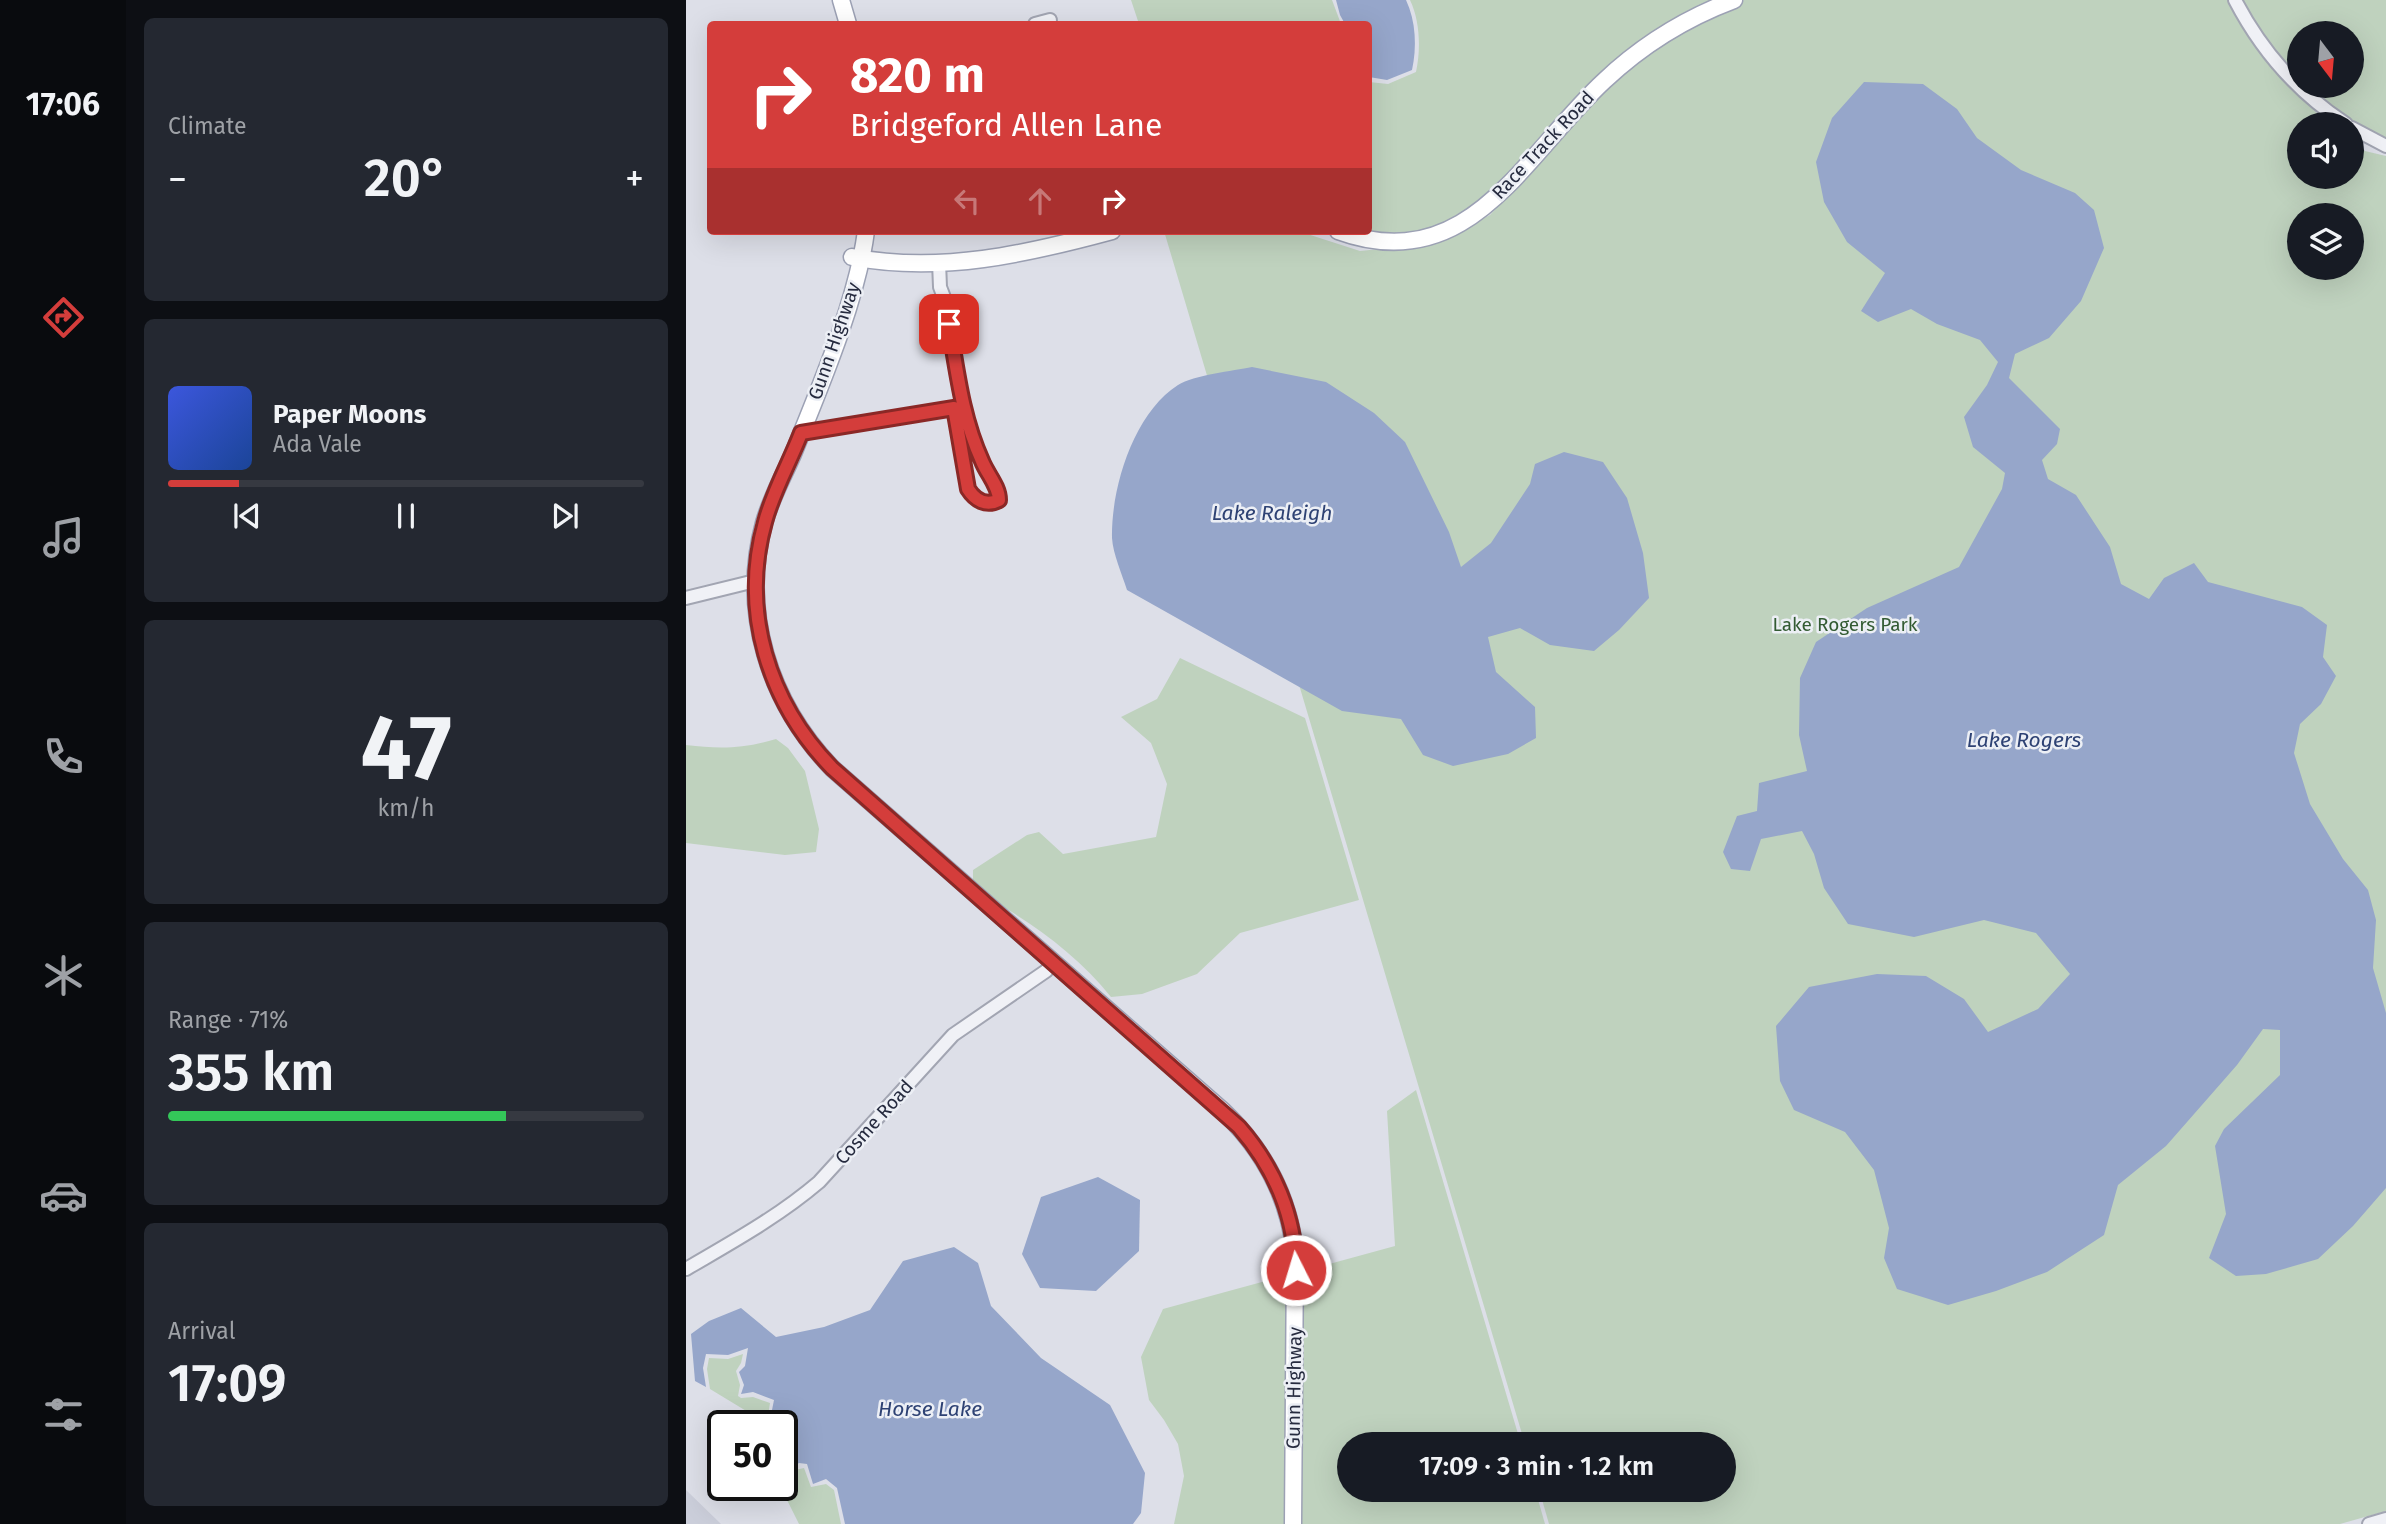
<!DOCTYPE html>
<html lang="en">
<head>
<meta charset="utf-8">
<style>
	body { margin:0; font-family:"Fira Sans",sans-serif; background:#242831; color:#f1f3f6; height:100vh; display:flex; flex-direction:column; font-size:26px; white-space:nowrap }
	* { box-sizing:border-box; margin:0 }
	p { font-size:23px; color:#9ea1a6 }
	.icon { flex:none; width:38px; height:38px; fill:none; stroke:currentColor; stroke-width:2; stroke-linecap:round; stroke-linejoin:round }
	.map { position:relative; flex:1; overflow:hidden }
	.sheet { display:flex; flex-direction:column; gap:18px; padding:18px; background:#0d0f14; width:560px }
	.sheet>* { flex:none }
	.top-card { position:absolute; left:21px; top:21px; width:665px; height:214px; border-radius:7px; box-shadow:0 7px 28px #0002; background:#d43d3b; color:#fff; overflow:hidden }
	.needle { width:46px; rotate:164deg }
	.buttons { position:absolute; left:1601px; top:21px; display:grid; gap:14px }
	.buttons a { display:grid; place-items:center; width:77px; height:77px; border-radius:50%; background:#171b24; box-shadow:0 7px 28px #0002; font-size:35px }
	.speed { position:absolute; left:21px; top:1410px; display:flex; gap:14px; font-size:35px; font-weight:700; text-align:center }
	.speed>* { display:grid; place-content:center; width:91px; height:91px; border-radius:50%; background:#171b24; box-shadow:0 7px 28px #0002; line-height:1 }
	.speed .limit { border:4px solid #111; border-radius:10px; background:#fff; color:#111 }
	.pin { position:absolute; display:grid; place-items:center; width:60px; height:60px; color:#fff; margin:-30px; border-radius:14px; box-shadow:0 4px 10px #0006 }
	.me { position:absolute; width:77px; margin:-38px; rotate:355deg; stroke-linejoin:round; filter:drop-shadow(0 0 5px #0008) }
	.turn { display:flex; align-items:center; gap:24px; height:147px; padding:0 28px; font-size:32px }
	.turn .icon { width:91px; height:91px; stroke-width:2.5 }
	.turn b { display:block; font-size:49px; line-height:60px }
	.lanes { display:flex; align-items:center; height:66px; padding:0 28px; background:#0003; justify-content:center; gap:35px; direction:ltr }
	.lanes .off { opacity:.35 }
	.big { font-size:52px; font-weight:600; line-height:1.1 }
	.sheet .tile { flex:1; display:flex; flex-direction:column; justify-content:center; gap:10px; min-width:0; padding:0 24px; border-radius:10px; background:#242831 }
	.sheet .dial { align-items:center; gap:0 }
	.dial b { font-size:91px; line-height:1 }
	.song { display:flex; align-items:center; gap:21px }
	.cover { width:84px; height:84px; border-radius:10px; background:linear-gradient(135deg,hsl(230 70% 55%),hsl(220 70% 35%)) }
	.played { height:7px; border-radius:4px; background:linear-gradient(90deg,#d43d3b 15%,#363941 15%) }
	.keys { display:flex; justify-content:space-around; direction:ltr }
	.heat { display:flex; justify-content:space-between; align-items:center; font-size:38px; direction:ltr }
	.charge { height:10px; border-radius:5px; background:linear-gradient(90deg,#34c759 71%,#363941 0) }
	.trip { position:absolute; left:651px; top:1432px; width:399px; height:70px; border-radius:35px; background:#171b24; box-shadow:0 7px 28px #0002; font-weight:600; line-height:70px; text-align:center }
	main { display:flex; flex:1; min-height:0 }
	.tabs { display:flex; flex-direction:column; width:126px; justify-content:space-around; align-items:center; background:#090b0e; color:#9ea1a6 }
	.tabs .icon { width:49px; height:49px }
	.tabs .current { color:#d43d3b }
	.tabs b { font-size:32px; color:#f1f3f6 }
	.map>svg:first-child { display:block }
	.built { fill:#cbceda }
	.green { fill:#bfd2be; fill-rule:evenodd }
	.water { fill:#96a6ca }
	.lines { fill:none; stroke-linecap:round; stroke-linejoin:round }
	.minor-casing { stroke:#a2a5b2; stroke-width:16 }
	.major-casing { stroke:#9ca1b4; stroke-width:19 }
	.minor { stroke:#f0f1f6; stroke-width:12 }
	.major { stroke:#fff; stroke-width:16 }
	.route-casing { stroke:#8a2826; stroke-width:18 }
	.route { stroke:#d43d3b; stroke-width:12 }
	.labels { text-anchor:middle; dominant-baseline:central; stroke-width:5; stroke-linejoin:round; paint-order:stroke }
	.street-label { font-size:19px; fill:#262b3f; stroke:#eceff5 }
	.park-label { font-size:19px; fill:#335b33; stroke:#eceff5 }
	.water-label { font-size:21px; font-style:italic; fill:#2e4274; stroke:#eceff5 }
</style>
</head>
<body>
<main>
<nav class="tabs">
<b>17:06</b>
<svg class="icon current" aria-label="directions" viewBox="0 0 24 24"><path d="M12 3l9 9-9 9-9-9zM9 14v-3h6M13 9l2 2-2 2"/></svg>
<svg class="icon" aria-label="music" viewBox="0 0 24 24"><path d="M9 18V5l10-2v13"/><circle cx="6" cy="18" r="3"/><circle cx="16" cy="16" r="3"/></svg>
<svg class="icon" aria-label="phone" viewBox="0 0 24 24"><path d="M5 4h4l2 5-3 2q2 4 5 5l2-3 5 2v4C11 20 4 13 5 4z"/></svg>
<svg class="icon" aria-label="climate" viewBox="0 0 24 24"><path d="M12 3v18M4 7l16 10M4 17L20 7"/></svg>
<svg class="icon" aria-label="car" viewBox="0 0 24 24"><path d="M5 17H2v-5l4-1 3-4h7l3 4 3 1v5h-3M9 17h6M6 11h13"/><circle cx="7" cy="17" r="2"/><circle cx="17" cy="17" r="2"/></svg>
<svg class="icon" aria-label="filters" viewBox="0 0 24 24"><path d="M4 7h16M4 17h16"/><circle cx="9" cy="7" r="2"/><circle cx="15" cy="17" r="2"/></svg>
</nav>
<section class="sheet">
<div class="tile"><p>Climate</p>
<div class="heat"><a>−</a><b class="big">20°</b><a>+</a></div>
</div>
<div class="tile">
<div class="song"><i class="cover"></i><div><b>Paper Moons</b><p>Ada Vale</p></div></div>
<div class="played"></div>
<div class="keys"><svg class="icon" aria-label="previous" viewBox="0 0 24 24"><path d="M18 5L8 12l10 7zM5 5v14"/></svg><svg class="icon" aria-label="pause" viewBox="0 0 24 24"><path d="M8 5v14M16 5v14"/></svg><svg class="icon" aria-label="next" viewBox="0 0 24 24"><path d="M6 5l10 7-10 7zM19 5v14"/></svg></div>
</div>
<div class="tile dial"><b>47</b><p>km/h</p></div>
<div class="tile"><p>Range · 71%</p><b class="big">355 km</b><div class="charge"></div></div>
<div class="tile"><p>Arrival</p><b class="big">17:09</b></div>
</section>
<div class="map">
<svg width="1700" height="1524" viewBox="0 0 1700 1524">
	<rect width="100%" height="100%" fill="#dddfe8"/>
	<path class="built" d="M0,1490L35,1524H0Z"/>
	<g class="green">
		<path d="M445,0H646L655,24H453Z"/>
		<path d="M724,0H1034L997,18L780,216L718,237L682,231L683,82L702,84L730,72C735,49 734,21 724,0Z"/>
		<path d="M1058,0H1542C1564,44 1606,94 1644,124H1614V177H1666V141L1679,151L1700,156V1511L1654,1524H863L853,1489H1038V1444H839L478,231H612L674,251L751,243L804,215L914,91L979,39ZM1614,215H1666V268H1614Z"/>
		<path d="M1554,0H1700V141L1660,119L1617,86H1666V33H1614L1613,82L1581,46Z"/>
		<path d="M494,658L619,718L673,900L554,933L511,974L456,994L425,997C399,964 364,936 329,914C314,904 300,898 287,887V870L341,835L353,832L377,854L470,837L481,784L465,743L435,717L471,699Z"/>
		<path d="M90,739L102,748L119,771L133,829L130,852L99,855L0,843V745C33,749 57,749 90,739Z"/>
		<path d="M730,1090L835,1444H663V1489H849L859,1524H611L614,1272L709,1246L701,1111Z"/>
		<path d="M605,1274L602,1524H488L498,1476L492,1444L478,1420L463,1400L455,1357L477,1309Z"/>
		<path d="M57,1354L55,1363L50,1371L54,1385L52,1396L55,1398L67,1397L84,1403L82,1416L92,1426H81L80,1423L24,1389L21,1369L23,1358L42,1359Z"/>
		<path d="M96,1456L104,1471L118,1468L125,1487L140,1484L148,1490L155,1524H113L94,1486H96Z"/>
	</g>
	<g class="water">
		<path d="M650,0H720C730,21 731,48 726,70L701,80L683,77L682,24H659L654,15Z"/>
		<path d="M1178,82L1237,84L1271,109L1291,138L1335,170L1389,193L1408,210L1418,248L1395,301L1363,338L1329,354L1323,378L1374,429L1371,444L1356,460L1362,479L1390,495L1424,547L1435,584L1463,599L1478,578L1508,563L1522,582L1616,607L1641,625L1637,657L1650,676L1635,704L1614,724L1608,753L1624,804L1657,859L1682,890L1690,920L1687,968L1700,1013V1188L1667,1226L1632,1259L1580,1274L1550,1276L1523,1258L1540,1214L1529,1146L1538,1129L1594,1075V1030L1577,1029L1551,1065L1480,1146L1432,1185L1418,1235L1361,1272L1310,1291L1262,1305L1211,1289L1198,1258L1203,1228L1188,1170L1159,1132L1108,1110L1094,1081L1090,1026L1123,987L1191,974L1240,976L1278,999L1302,1032L1352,1009L1384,974L1350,933L1298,920L1228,937L1162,924L1138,888L1128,854L1116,831L1075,839L1064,871L1045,869L1037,852L1051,816L1071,811L1073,783L1121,771L1113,735L1114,678L1130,642L1181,608L1273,567L1316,489L1319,473L1287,447L1278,417L1301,385L1312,362L1294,340L1251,324L1225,309L1192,322L1175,311L1199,273L1161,242L1138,202L1130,162L1146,118Z"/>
		<path d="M566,367L640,382L688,413L719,442L763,532L775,567L805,543L844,484L849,464L878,452L917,462L941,498L957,553L963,598L933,630L908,651L864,645L834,628L802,637L810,672L849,707L850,738L822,754L767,766L737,755L715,719L656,711L441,590C436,574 427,554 426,538C425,487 448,413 492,385C508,375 547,371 566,367Z"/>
		<path d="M412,1177L454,1200L453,1251L410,1291L354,1288L336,1254L355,1197Z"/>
		<path d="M268,1247L292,1263L305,1306L355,1358L424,1405L459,1473L455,1513L447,1524H159L151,1488L140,1479L127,1484L121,1464L113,1463L106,1467L96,1445L98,1426L85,1415L88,1400L67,1392L55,1394L58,1385L53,1372L59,1366L62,1348L42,1355L20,1354L17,1368L20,1387L9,1381L5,1334L23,1321L55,1308L90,1337L138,1327L184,1310L217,1261Z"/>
	</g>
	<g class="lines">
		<defs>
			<g id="minor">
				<path d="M1549,0C1576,52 1611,92 1660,124"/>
				<path d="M349,24L364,20"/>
				<path d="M1666,128L1700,146"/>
				<path d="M115,433L268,408L282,489C289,501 300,507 312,500C314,486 301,473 295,460C273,410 268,354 259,300L254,287L253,262"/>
				<path d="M0,598L69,581"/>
				<path d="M0,1269C46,1242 92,1217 133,1182L267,1035L360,971L367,963"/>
				<path d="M1683,1524L1700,1519"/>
			</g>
			<g id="major">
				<path d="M155,0L162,24"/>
				<path d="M180,231C171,301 134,387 107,454C97,477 85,498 78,523C54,612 83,702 146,768L537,1111C577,1149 603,1197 609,1253L607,1524"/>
				<path d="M652,231C783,279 837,156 918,81C956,45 1000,18 1048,0"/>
				<path d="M166,257C254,274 341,254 426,231"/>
			</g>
		</defs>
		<use href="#minor" class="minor-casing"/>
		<use href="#major" class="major-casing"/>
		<use href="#minor" class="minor"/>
		<use href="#major" class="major"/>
	</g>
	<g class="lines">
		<defs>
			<path id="route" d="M263,324C271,371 276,417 296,461C301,474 313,486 313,500C300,507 289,500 282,489L268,408L115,433C104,462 87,491 79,522C54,611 82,702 146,768L553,1127C588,1167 609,1216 610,1270"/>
		</defs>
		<use href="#route" class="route-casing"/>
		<use href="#route" class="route"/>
	</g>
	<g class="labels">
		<g class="street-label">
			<text transform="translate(857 145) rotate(-47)">Race Track Road</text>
			<text transform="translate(148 341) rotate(-71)">Gunn Highway</text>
			<text transform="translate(188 1122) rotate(-48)">Cosme Road</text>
			<text transform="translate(608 1388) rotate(-89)">Gunn Highway</text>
		</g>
		<g class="park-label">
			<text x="1159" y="624">Lake Rogers Park</text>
		</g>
		<g class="water-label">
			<text x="586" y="513">Lake Raleigh</text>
			<text x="1338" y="740">Lake Rogers</text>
			<text x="244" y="1409">Horse Lake</text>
		</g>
	</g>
</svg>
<div class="buttons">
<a><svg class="needle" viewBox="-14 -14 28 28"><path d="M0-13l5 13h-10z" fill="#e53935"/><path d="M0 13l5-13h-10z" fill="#9ea1a6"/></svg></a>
<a><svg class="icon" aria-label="sound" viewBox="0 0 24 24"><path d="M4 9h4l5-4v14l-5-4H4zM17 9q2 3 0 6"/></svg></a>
<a><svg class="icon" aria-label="layers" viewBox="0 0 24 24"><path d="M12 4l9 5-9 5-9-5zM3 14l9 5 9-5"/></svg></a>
</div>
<div class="speed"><div class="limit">50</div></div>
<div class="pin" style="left:263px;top:324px;background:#d93025"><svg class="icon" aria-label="arrive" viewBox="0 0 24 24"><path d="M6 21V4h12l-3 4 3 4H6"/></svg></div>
<svg class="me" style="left:610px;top:1270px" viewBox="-20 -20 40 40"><circle r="17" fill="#d43d3b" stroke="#fff" stroke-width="3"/><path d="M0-11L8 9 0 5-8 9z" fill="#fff"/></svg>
<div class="trip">17:09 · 3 min · 1.2 km</div>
<div class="top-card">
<div class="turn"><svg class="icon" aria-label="right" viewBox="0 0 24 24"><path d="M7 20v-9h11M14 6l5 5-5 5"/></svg><div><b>820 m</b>Bridgeford Allen Lane</div></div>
<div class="lanes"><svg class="icon off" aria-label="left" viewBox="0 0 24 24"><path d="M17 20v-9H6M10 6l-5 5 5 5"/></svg><svg class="icon off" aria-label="ahead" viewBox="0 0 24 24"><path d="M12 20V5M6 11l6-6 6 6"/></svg><svg class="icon" aria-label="right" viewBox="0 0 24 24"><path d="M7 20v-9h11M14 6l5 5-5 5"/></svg></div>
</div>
</div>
</main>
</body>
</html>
